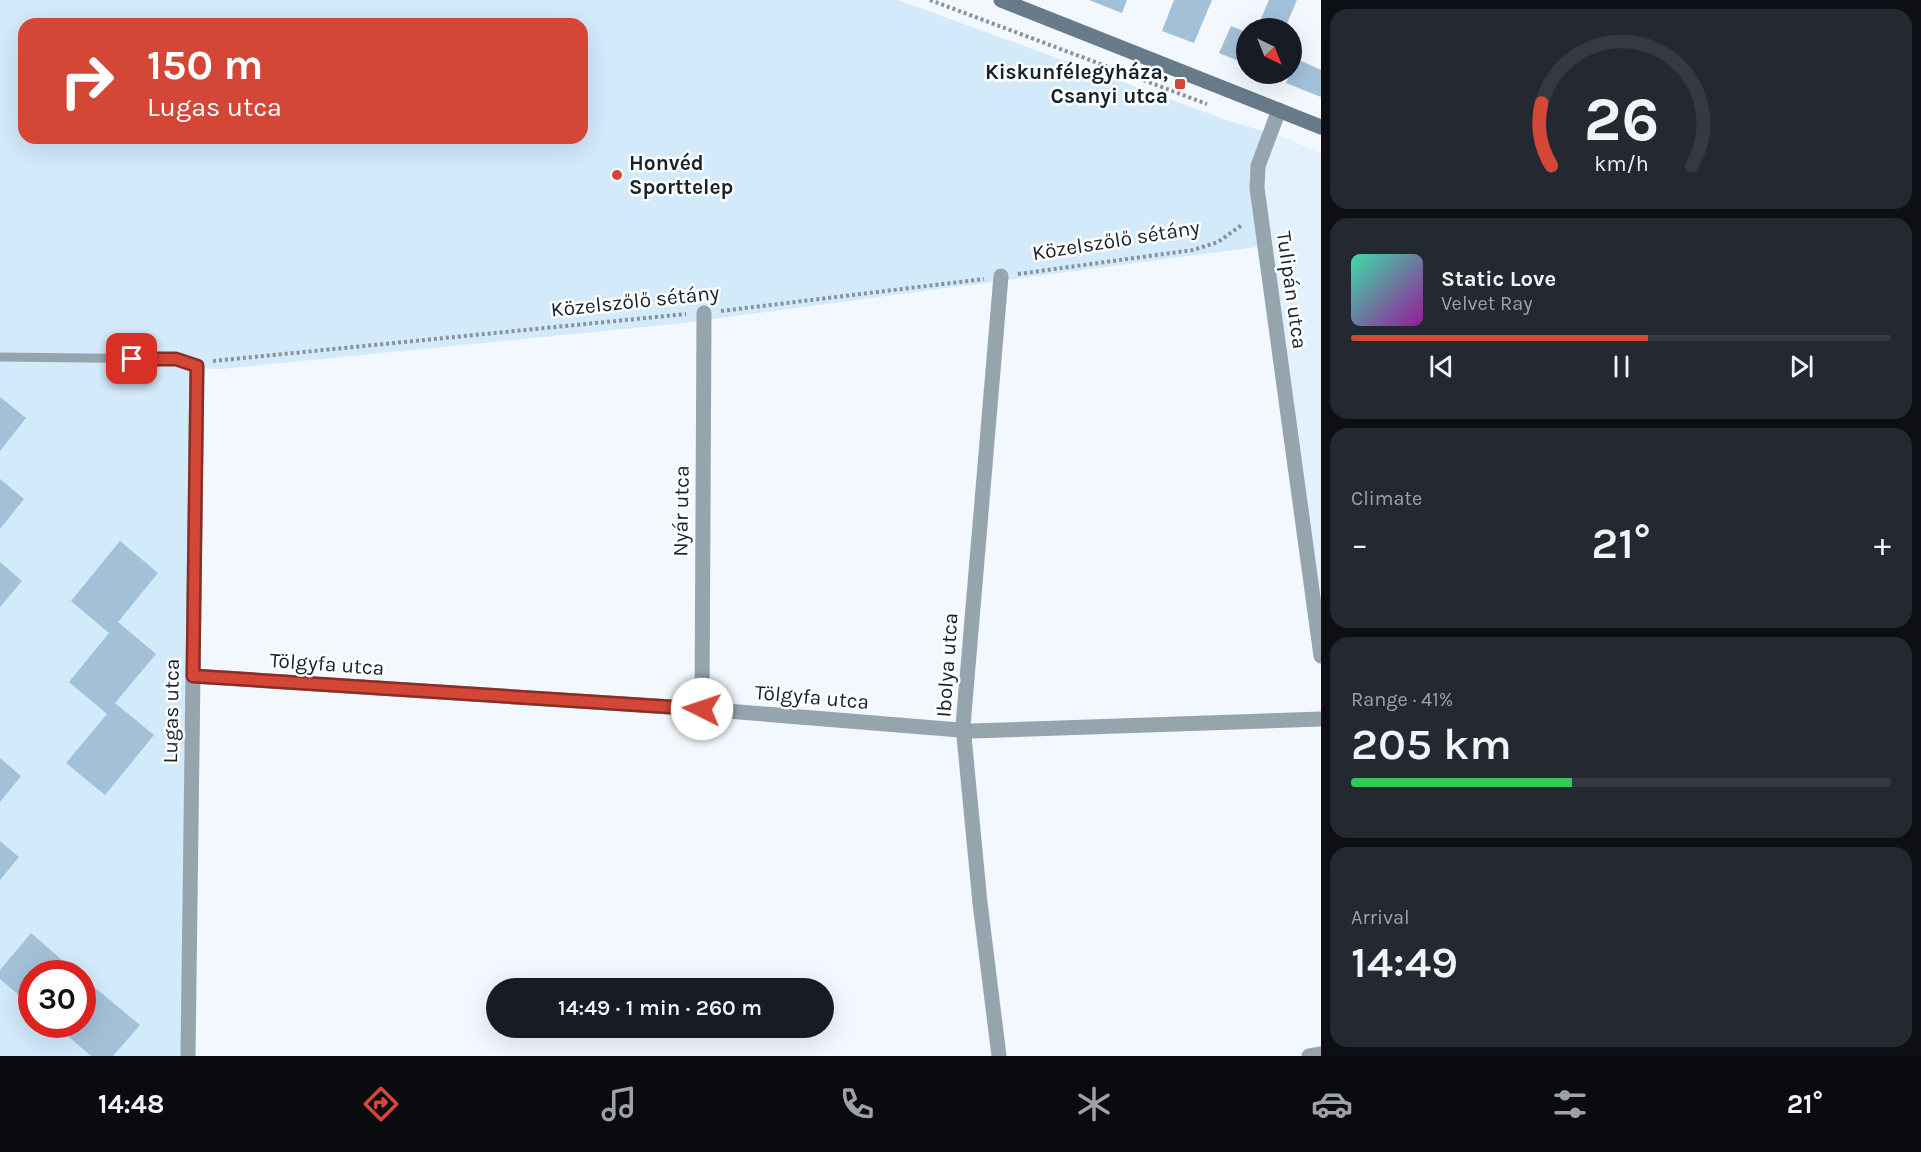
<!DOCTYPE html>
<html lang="en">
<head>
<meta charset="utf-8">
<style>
	body { margin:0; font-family:Karla,sans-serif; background:#242831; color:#f1f3f6; height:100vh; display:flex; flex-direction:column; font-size:22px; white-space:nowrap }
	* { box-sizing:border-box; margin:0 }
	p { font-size:20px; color:#9ea1a6 }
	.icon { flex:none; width:33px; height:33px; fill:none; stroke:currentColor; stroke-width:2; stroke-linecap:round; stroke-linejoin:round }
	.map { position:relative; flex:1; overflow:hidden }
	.panel { display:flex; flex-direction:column; gap:9px; padding:9px; background:#0d0f14; width:600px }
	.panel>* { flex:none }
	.guide { position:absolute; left:18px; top:18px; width:570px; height:126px; border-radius:18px; box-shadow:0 6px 24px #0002; background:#d44737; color:#fff; overflow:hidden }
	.needle { width:39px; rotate:137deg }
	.controls { position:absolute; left:1236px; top:18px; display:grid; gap:12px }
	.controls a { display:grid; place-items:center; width:66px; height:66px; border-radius:50%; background:#171b24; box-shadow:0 6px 24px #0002; font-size:30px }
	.speed { position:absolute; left:18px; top:960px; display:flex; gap:12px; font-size:30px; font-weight:700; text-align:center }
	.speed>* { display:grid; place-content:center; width:78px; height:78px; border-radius:50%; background:#171b24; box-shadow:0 6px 24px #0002; line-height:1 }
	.speed .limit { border:9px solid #d22; background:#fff; color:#111 }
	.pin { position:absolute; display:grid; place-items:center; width:51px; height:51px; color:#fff; margin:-26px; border-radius:12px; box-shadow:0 3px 9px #0006 }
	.me { position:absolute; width:66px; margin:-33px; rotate:274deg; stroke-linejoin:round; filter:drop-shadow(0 0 4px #0008) }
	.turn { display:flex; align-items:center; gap:21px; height:126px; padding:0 30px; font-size:27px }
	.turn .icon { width:78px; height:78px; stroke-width:2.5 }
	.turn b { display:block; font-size:42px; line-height:51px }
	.big { font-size:45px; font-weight:600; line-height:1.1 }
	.panel .tile { flex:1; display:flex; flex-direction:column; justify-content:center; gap:9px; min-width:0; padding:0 21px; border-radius:18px; background:#242831 }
	.panel .dial { align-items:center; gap:0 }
	.dial svg { height:156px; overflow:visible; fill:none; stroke:#363941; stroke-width:7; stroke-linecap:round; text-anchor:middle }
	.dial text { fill:#f1f3f6; stroke:none }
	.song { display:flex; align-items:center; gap:18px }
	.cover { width:72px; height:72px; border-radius:9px; background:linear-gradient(135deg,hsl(160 70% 55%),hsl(300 70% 35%)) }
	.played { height:6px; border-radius:3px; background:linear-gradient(90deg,#d44737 55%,#363941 55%) }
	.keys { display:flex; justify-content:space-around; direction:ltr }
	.heat { display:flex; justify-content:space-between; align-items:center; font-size:33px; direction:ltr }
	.charge { height:9px; border-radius:4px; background:linear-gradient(90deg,#34c759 41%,#363941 0) }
	.trip { position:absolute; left:486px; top:978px; width:348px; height:60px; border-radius:30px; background:#171b24; box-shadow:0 6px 24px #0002; font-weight:600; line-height:60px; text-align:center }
	.menu { display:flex; height:96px; justify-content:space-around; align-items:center; background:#090b0e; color:#9ea1a6 }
	.menu .icon { width:42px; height:42px }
	.menu .active { color:#d44737 }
	.menu b { font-size:27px; color:#f1f3f6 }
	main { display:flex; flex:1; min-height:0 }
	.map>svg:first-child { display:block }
	.built { fill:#e2f1fd }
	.green { fill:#d3eafb; fill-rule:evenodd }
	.building { fill:#a2c1d8 }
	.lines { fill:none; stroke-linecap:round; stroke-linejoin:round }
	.path { stroke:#899299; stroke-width:4; stroke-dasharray:3 3; stroke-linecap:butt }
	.lane { stroke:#96a4ad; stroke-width:9 }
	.street { stroke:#96a4ad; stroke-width:15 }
	.secondary { stroke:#687b8a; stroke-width:15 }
	.route-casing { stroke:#8a2e24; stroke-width:15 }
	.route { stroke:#d44737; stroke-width:10 }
	.poi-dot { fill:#d44737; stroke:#fff; stroke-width:2 }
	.labels { text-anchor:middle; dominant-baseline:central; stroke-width:5; stroke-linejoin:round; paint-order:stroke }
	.poi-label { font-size:21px; font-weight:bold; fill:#17232c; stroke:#fff; text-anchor:end }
	.street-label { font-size:21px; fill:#17232c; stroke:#fff }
</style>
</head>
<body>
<main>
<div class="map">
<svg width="1321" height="1056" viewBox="0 0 1321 1056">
	<rect width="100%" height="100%" fill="#f2f8fd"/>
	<path class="built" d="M1277,135L1321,153V610L1264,194V168Z"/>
	<path class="green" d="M0,0H898L1232,122L1277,135L1264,168V194L1271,245L683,323L222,369L197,368L187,1056H0ZM24,24H582V138H24ZM32,974H82V1024H32Z"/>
	<g class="building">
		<path d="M1089,0H1127L1122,13Z"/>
		<path d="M1174,0H1212L1194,43L1162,31Z"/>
		<path d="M1269,0H1297L1285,28H1257Z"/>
		<path d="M1231,26L1246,32V64L1219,53Z"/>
		<path d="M1297,59L1321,70V97L1286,83Z"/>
		<path d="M0,397L26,418L0,451Z"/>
		<path d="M0,479L24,499L0,529Z"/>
		<path d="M120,541L158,573L118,622L156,654L115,703L154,735L105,795L66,763L107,714L69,682L109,633L71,601Z"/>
		<path d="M0,562L22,581L0,607Z"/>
		<path d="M0,758L21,776L0,802Z"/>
		<path d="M0,841L19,857L0,880Z"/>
		<path d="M31,933L78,974H32V1006L0,979V970Z"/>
		<path d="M82,977L140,1025L113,1056H91L54,1024H82Z"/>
	</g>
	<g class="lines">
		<g class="path">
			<path d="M930,0L1207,104"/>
			<path d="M1018,274L1193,250L1218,242L1242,225"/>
			<path d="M721,311L984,279"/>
			<path d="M213,361L686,314"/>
		</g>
		<path class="lane" d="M0,357L176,359L197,366"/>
		<g class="street">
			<path d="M1279,110L1258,166L1257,188L1321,656"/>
			<path d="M193,676L702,709L972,731L1321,719"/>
			<path d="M702,709L704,313"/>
			<path d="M188,1056L197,366"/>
			<path d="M999,1056L980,903L963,726L1001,276"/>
			<path d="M1309,1056L1321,1054"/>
		</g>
		<path class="secondary" d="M1001,0L1321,127"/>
	</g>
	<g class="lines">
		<defs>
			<path id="route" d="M132,359H176L197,366L193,676L702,709"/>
		</defs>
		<use href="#route" class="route-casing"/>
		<use href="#route" class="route"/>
	</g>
	<g class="poi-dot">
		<rect x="1174" y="78" width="12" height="12" rx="3"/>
		<circle cx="617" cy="175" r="6"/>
	</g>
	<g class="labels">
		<g class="poi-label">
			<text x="1168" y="72">Kiskunfélegyháza,<tspan x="1168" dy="24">Csanyi utca</tspan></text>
			<text x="629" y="163" text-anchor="start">Honvéd<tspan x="629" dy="24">Sporttelep</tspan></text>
		</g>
		<g class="street-label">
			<text transform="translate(1116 240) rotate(-9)">Közelszőlő sétány</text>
			<text transform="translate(1292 290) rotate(82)">Tulipán utca</text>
			<text transform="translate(635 301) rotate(-6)">Közelszőlő sétány</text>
			<text transform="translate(681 511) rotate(-89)">Nyár utca</text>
			<text transform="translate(327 664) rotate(4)">Tölgyfa utca</text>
			<text transform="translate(947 665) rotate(-86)">Ibolya utca</text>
			<text transform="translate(812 697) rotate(5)">Tölgyfa utca</text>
			<text transform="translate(171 711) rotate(-89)">Lugas utca</text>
		</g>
	</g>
</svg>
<div class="controls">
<a><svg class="needle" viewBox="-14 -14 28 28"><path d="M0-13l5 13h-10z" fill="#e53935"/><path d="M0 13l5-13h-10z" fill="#9ea1a6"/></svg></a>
</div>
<div class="speed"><div class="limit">30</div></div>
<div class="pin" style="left:132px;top:359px;background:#d93025"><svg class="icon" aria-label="arrive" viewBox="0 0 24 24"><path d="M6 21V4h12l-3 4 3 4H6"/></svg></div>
<svg class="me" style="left:702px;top:709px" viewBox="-20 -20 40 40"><circle r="19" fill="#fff"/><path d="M0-13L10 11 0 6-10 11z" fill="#d44737"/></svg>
<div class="trip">14:49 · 1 min · 260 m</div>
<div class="guide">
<div class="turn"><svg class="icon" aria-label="right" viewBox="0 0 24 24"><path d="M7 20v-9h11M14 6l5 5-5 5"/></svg><div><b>150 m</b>Lugas utca</div></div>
</div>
</div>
<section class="panel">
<div class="tile dial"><svg viewBox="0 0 100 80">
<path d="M14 69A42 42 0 1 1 86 69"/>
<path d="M14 69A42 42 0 0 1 9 37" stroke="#d44737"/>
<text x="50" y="56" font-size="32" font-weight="700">26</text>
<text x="50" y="72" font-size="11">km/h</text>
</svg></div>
<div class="tile">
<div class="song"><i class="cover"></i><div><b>Static Love</b><p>Velvet Ray</p></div></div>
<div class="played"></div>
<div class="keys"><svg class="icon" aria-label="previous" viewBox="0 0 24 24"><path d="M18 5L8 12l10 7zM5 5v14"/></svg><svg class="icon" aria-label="pause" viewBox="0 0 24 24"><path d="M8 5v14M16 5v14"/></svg><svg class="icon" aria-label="next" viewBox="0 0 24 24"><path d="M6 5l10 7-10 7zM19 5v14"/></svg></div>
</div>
<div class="tile"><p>Climate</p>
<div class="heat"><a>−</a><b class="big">21°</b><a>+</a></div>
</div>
<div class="tile"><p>Range · 41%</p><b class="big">205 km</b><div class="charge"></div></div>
<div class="tile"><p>Arrival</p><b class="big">14:49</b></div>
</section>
</main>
<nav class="menu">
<b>14:48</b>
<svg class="icon active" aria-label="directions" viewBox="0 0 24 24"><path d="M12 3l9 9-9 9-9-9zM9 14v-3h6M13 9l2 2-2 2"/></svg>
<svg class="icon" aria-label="music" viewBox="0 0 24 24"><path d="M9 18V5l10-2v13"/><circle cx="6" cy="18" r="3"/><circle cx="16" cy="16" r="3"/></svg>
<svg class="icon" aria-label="phone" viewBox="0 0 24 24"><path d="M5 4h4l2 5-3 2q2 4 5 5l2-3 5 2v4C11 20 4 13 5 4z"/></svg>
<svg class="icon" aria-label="climate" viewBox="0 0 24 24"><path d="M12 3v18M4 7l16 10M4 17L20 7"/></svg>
<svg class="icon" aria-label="car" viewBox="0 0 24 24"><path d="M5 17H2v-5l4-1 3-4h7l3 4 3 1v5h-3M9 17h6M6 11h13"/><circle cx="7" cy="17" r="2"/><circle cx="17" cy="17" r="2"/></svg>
<svg class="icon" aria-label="filters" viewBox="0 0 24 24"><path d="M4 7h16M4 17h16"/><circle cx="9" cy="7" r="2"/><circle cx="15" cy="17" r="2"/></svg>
<b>21°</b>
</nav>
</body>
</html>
